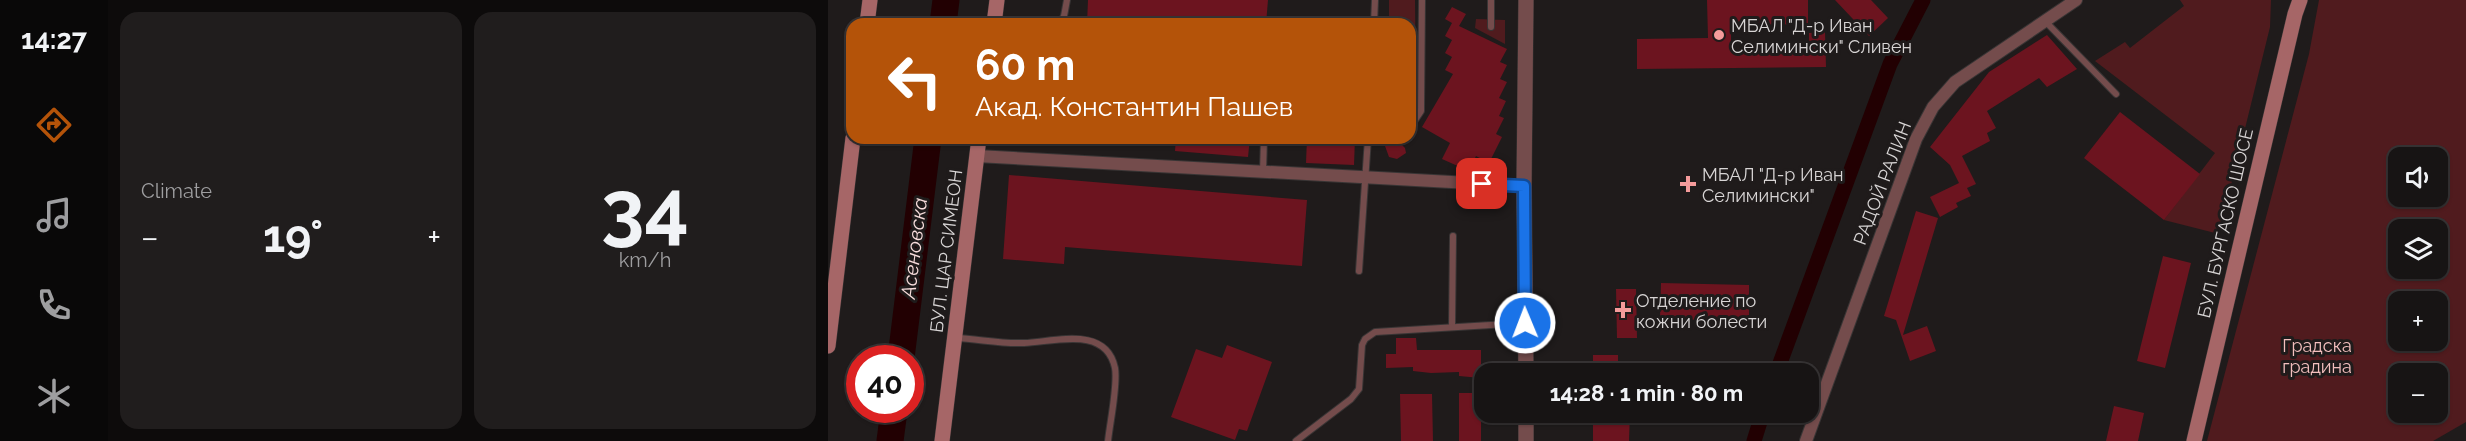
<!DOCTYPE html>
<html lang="en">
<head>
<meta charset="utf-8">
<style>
	body { margin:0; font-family:Raleway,sans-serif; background:#201d1d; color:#f1f3f6; height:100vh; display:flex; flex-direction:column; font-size:22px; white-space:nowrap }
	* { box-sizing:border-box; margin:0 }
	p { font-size:20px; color:#9e9ea0 }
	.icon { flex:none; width:33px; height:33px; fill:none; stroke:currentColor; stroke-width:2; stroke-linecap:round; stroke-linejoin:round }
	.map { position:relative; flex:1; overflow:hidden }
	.sheet { display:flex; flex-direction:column; gap:12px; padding:12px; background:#0d0b0b; width:720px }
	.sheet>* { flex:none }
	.guide { position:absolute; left:18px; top:18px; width:570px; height:126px; border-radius:18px; box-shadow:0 2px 4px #0004,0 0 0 2px #363334; background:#b45309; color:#fff; overflow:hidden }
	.buttons { position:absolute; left:1560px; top:147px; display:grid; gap:12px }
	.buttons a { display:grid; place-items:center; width:60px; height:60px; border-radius:12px; background:#171414; box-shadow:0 2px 4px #0004,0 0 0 2px #363334; font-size:30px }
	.speed { position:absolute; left:18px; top:345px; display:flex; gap:12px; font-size:30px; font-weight:700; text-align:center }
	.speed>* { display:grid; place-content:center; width:78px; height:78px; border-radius:50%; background:#171414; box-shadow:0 2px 4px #0004,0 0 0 2px #363334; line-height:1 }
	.speed .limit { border:9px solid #d22; background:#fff; color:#111 }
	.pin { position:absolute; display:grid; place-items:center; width:51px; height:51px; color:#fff; margin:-26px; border-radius:12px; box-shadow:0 3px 9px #0006 }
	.me { position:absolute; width:66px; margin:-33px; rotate:359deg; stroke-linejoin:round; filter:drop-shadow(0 0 4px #0008) }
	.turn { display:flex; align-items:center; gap:21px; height:126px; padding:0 30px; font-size:27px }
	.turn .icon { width:78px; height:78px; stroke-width:2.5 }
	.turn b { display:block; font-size:42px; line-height:51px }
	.big { font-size:45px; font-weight:700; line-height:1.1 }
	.sheet .widget { flex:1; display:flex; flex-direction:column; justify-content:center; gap:9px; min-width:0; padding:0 21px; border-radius:18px; background:#201d1d }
	.sheet .dial { align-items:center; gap:0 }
	.dial b { font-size:78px; line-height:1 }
	.heat { display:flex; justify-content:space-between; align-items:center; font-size:33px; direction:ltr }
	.sheet .tiles { flex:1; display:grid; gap:12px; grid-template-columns:repeat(2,1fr) }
	.trip { position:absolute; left:646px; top:363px; width:345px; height:60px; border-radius:18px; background:#171414; box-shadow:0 2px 4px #0004,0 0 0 2px #363334; font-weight:700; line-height:60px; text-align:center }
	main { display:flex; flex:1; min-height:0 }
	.menu { display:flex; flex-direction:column; width:108px; justify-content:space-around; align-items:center; background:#090808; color:#9e9ea0 }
	.menu .icon { width:42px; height:42px }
	.menu .current { color:#b45309 }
	.menu b { font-size:27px; color:#f1f3f6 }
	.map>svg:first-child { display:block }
	.green { fill:#501b1e; fill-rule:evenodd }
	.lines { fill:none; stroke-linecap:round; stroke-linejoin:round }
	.canal { stroke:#220002; stroke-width:15 }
	.river { stroke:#220002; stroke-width:27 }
	.building { fill:#6c141f }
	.service-casing { stroke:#393535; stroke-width:8 }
	.minor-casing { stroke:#393535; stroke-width:14 }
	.tertiary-casing { stroke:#393535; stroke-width:16 }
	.secondary-casing { stroke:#393535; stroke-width:16 }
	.service { stroke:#744c4c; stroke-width:6 }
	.minor { stroke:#744c4c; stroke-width:12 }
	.tertiary { stroke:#744c4c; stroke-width:15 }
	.secondary { stroke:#a66667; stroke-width:15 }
	.route-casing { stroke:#114b97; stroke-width:15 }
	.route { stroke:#1a73e8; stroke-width:10 }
	.poi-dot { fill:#f59b9b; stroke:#1f1b1b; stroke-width:2 }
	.labels { text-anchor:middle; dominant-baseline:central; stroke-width:6; stroke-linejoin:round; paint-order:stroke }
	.poi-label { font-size:18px; fill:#d8d5d5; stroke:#1f1b1b; text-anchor:start }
	.street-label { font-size:18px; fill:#d8d5d5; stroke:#1f1b1b }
	.park-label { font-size:18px; fill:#f3bfbe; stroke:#1f1b1b }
	.water-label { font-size:20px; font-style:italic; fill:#f8dddc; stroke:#1f1b1b }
</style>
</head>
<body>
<main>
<nav class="menu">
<b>14:27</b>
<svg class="icon current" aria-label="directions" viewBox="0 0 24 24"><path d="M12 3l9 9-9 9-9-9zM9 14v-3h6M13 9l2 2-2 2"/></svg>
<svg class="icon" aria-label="music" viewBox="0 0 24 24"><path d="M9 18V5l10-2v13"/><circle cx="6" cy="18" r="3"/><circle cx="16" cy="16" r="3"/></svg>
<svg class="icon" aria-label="phone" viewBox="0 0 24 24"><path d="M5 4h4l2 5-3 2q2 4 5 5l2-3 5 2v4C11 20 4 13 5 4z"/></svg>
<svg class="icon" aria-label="climate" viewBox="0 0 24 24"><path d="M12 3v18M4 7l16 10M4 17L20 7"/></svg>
</nav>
<section class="sheet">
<div class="tiles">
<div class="widget"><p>Climate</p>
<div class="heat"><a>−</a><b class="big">19°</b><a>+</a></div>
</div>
<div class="widget dial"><b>34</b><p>km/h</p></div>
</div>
</section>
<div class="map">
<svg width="1638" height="441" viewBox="0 0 1638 441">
	<rect width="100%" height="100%" fill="#1f1b1b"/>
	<g class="green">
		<path d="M561,0H587L588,97L586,105L582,110V24H561Z"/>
		<path d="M1352,0H1443L1442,27L1391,234L1336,220L1387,153L1267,61L1297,42L1302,48L1356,6Z"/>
		<path d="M1491,0H1638V422L1605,441H1379L1481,54ZM1570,158H1610V196H1570ZM1570,230H1610V268H1570ZM1570,302H1610V340H1570ZM1570,374H1610V412H1570Z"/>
		<path d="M648,19L677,20V44L647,28Z"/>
	</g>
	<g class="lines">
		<g class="canal">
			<path d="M948,374L1062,64L1095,0"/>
			<path d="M926,441L935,412"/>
		</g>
		<g class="river">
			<path d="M115,24L118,0"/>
			<path d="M73,358L100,138"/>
			<path d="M62,441L66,410"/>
		</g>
	</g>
	<g class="building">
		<path d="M260,0H440L438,24H259Z"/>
		<path d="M879,0H980V24L903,25V49L981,48V33L997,32L998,67L809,69V39L880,38Z"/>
		<path d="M1007,0H1043L1060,18L1041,36Z"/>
		<path d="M624,7L638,14L631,26L679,49L672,62L679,65L672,79L679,82L671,98L678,101L671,116L676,118L668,134L674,137L661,163L648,156L641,171L614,159L622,143L594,127L625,74L617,70L624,57L617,53L624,40L617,36L624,23L617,19Z"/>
		<path d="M1219,35L1249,69L1219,87L1211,78L1159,111L1168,128L1159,133L1162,141L1134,156L1148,184L1139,188L1143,196L1128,203L1130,207L1112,217L1102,197L1131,183L1122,165L1102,147L1161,72Z"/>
		<path d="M1292,112L1372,174L1336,220L1256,158Z"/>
		<path d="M348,138H422L420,157L347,151Z"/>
		<path d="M479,138H527L526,165L478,163Z"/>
		<path d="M563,142H571L577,148L578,153L569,159L561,157L557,146Z"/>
		<path d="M181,175L479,200L474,266L237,247L236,264L175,259Z"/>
		<path d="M1088,211L1110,218L1075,335L1099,326L1108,351L1082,361L1068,320L1056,316Z"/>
		<path d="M1335,256L1363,263L1337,368L1309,361Z"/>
		<path d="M833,283L921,285V321L832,319Z"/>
		<path d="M788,289H808L809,338H789Z"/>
		<path d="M568,338H588L589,350H653V378L631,376V372L603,373L585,371V367L558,368V354H568Z"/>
		<path d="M399,345L444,362L419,431L411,429L407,440L343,417L368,349L394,358Z"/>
		<rect x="765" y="355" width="25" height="19"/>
		<rect x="631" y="393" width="22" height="48"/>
		<path d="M572,394H604L605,441H573Z"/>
		<path d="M1286,406L1316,413L1310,441H1278Z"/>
		<path d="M765,412H802L801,441H765Z"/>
	</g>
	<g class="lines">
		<defs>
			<g id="service">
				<path d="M1217,21L1288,94"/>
				<path d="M231,24L236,16L239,0"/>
				<path d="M546,24L547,0"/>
				<path d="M663,27V0"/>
				<path d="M582,123L587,120L593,111L594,0"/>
				<path d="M435,172L436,138"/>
				<path d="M531,271L540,138"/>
				<path d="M624,327L625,236"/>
				<path d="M128,338C150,339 174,344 196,343C226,342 278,325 287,368C290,385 282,422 280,441"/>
				<path d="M468,441L523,399L531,389L534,345L537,339L547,332L696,323"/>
			</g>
			<g id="minor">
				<path d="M149,156L696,186"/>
				<path d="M978,441L1088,139L1105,107L1127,82L1248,0"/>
			</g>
			<g id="tertiary">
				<path d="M698,374L696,186L698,0"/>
				<path d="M698,412V441"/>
			</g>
			<g id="secondary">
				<path d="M39,24L42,0"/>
				<path d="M166,24L169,0"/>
				<path d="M0,346L25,138"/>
				<path d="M114,441L151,138"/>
				<path d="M1366,441L1467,14L1472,0"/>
			</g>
		</defs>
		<use href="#service" class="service-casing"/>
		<use href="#minor" class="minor-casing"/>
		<use href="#tertiary" class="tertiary-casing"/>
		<use href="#secondary" class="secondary-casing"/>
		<use href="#service" class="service"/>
		<use href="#minor" class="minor"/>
		<use href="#tertiary" class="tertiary"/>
		<use href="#secondary" class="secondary"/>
	</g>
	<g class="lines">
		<defs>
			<path id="route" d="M654,184L696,186L697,323"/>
		</defs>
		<use href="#route" class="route-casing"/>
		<use href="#route" class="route"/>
	</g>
	<g class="poi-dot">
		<circle cx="891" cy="35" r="6"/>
		<path d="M857 175h6v6h6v6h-6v6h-6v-6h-6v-6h6z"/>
		<path d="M792 301h6v6h6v6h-6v6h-6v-6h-6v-6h6z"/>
	</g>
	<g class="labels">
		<g class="poi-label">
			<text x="903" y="25">МБАЛ "Д-р Иван<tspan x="903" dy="21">Селимински" Сливен</tspan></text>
			<text x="874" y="174">МБАЛ "Д-р Иван<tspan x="874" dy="21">Селимински"</tspan></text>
			<text x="808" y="300">Отделение по<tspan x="808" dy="21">кожни болести</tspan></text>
		</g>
		<g class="street-label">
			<text transform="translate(1054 183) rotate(-69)">РАДОЙ РАЛИН</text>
			<text transform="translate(1397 223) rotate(-77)">БУЛ. БУРГАСКО ШОСЕ</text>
			<text transform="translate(118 251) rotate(-83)">БУЛ. ЦАР СИМЕОН</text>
		</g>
		<g class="park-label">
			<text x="1489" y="345">Градска<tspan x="1489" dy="21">градина</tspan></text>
		</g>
		<g class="water-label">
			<text transform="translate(86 248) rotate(-83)">Асеновска</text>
		</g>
	</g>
</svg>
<div class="buttons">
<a><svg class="icon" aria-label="sound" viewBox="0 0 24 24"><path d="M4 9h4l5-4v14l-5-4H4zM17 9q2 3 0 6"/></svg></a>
<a><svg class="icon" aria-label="layers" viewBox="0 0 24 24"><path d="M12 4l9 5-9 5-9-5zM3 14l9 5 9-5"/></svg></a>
<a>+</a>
<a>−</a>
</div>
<div class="speed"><div class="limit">40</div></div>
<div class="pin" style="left:654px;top:184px;background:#d93025"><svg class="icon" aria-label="arrive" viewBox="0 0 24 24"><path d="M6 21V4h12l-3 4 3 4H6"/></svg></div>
<svg class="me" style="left:697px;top:323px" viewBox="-20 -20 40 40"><circle r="17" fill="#1a73e8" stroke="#fff" stroke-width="3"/><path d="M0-11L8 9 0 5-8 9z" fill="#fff"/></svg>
<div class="trip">14:28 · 1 min · 80 m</div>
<div class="guide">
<div class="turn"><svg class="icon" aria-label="left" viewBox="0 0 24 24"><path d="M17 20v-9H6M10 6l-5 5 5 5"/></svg><div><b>60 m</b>Акад. Константин Пашев</div></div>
</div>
</div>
</main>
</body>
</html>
